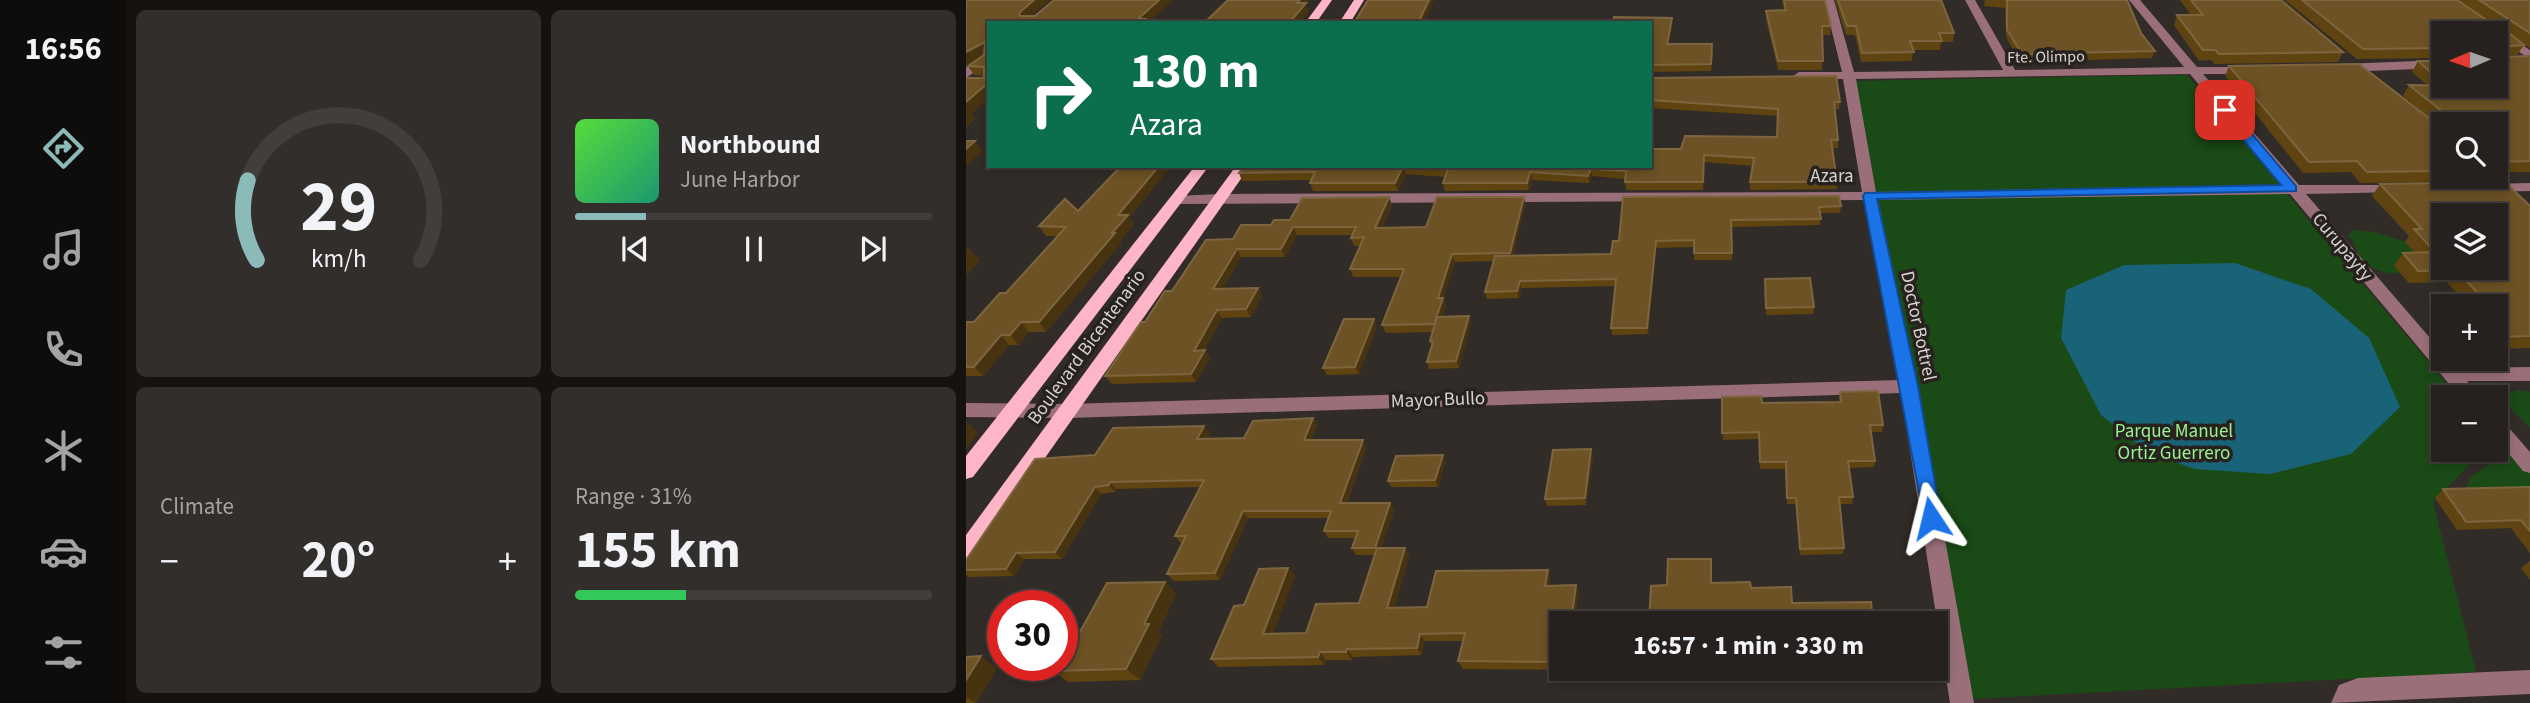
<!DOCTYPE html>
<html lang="en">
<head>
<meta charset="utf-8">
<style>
	body { margin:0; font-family:"Source Sans 3",sans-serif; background:#322e2b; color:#f1f3f6; height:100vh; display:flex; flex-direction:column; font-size:26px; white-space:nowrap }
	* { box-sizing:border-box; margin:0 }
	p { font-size:23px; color:#a4a3a4 }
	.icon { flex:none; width:38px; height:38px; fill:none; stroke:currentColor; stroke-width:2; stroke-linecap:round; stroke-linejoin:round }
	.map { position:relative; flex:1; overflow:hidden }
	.details { display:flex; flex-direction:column; gap:10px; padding:10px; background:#151210; width:840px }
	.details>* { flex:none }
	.top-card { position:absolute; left:21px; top:21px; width:665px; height:147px; border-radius:0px; box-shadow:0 4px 10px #0003,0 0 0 2px #423e3c; background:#0b6e4f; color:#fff; overflow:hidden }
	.needle { width:46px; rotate:268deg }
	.buttons { position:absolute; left:1465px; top:21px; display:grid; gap:14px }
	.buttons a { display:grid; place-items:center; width:77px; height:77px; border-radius:0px; background:#26211e; box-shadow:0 4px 10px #0003,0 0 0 2px #423e3c; font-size:35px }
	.speed { position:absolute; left:21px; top:590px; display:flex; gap:14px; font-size:35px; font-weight:700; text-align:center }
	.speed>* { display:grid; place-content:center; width:91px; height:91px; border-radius:50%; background:#26211e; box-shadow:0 4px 10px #0003,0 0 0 2px #423e3c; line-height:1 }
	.speed .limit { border:10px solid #d22; background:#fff; color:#111 }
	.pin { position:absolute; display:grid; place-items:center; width:60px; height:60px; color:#fff; margin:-30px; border-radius:14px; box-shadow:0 4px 10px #0006 }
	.me { position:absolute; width:77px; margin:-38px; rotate:350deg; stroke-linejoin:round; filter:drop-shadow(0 0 5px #0008) }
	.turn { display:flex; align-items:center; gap:24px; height:147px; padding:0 28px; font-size:32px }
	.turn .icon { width:91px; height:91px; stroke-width:2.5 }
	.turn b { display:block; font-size:49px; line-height:60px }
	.big { font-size:52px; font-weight:700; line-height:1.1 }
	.details .tile { flex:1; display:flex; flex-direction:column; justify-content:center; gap:10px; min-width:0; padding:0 24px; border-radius:10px; background:#322e2b }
	.details .dial { align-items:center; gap:0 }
	.dial svg { height:182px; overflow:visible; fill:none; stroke:#423e3c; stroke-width:7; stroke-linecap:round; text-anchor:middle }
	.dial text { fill:#f1f3f6; stroke:none }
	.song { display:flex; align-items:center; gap:21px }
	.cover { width:84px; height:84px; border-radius:10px; background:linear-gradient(135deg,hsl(110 70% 55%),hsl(160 70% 35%)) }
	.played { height:7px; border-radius:4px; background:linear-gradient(90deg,#8bbbb9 20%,#423e3c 20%) }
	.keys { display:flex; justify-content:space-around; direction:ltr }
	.heat { display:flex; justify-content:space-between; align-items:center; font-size:38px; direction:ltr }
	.charge { height:10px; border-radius:5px; background:linear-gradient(90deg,#34c759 31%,#423e3c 0) }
	.details .tiles { flex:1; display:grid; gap:10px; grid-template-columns:repeat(2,1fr) }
	.trip { position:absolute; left:583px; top:611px; width:399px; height:70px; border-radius:0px; background:#26211e; box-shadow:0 4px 10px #0003,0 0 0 2px #423e3c; font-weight:700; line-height:70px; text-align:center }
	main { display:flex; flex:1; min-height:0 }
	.dock { display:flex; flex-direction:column; width:126px; justify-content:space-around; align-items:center; background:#0f0d0c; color:#a4a3a4 }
	.dock .icon { width:49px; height:49px }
	.dock .active { color:#8bbbb9 }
	.dock b { font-size:32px; color:#f1f3f6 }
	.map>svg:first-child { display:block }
	.green { fill:#1a4a16 }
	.water { fill:#196378 }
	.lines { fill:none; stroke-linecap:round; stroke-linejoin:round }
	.minor { fill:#9a6f79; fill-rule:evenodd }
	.major { fill:#feb5c7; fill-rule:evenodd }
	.wall { fill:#5f4310 }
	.shaded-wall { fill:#483311 }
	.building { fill:#6c5224; stroke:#7d663f; stroke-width:2; fill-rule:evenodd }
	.route { fill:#1a73e8; stroke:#114b97; stroke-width:2 }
	.labels { text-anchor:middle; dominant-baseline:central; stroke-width:7; stroke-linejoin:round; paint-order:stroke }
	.far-street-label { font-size:16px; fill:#d7d3d1; stroke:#28221f }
	.street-label { font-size:19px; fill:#d7d3d1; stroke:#28221f }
	.park-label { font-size:19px; fill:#98f28f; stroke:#28221f }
</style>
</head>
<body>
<main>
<nav class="dock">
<b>16:56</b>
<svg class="icon active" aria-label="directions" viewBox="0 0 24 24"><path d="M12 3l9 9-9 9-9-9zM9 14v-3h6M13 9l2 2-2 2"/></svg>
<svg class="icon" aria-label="music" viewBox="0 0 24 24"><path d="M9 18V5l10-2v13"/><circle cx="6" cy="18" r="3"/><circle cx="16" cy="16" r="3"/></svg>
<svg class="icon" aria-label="phone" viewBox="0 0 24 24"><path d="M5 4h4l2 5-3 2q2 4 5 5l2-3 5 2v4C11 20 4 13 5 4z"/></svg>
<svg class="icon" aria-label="climate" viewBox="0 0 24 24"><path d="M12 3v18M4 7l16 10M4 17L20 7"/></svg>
<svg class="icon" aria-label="car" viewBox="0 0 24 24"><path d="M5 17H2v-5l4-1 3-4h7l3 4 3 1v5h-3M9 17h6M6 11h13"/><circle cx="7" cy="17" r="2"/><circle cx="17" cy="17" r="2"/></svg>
<svg class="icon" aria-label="filters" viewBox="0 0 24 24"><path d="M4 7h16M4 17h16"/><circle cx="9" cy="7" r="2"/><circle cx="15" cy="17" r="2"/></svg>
</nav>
<section class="details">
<div class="tiles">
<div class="tile dial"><svg viewBox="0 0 100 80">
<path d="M14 69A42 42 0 1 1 86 69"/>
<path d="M14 69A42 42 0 0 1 10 34" stroke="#8bbbb9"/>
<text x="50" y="56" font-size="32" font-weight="700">29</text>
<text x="50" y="72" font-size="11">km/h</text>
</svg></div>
<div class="tile">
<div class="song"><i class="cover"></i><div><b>Northbound</b><p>June Harbor</p></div></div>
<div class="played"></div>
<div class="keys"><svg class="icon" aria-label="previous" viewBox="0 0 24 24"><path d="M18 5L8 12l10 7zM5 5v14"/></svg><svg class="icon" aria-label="pause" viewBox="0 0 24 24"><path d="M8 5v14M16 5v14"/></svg><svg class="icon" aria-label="next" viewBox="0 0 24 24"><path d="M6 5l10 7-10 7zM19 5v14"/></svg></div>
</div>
<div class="tile"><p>Climate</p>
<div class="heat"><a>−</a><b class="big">20°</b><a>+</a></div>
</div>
<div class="tile"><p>Range · 31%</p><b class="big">155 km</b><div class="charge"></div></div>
</div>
</section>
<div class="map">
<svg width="1564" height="703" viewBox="0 0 1564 703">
	<rect width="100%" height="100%" fill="#322c28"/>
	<g class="green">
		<path d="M1221,75L1492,397H1477V450H1518L1467,502L1510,672L1007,699L889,81Z"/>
		<path d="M1386,230L1408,232L1444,243L1477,268C1451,272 1411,283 1393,255C1389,248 1389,241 1382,236Z"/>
		<path d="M1551,390L1564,392V428L1534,397Z"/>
		<path d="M1539,450L1564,473V523L1499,490L1506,476L1526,462L1528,451Z"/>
	</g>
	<path class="water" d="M1269,263L1345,289L1403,338L1434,407L1385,454L1304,474L1229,469L1183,453L1135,415L1095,338L1100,290L1158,265Z"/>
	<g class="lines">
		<g class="minor">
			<path d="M858,0H868L888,72L1037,70L999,0H1009L1049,70L1218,67L1163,0H1174L1231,67H1289L1291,70L1285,74H1237L1333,185H1439L1441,188L1434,192L1340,194L1477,353V359H1482L1490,368L1564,367V381H1501L1513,397H1494L1324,194L912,200L952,386L1008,703H984L935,393L101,418L0,417V403L101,404L933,380L898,200L209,204L202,200L209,196L255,194L896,192L877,79L833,80L827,76L833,72H876ZM1224,74L1317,185L910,192L890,79Z"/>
			<path d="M1534,36H1542L1564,50V59L1534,40Z"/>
			<path d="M23,53V62L0,78V68Z"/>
			<path d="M1477,60V68L1376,72L1370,68L1376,64Z"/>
			<path d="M1564,183V191L1522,192L1515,188L1522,184Z"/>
			<path d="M1530,419L1537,421L1564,452V473L1557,471L1530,438Z"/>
			<path d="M1564,670V694L1365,703L1373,685L1392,678Z"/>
		</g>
		<g class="major">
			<path d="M356,0H366L350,23H339Z"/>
			<path d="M388,0H398L384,23H373Z"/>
			<path d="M229,166H243L7,477L0,479V456Z"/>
			<path d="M270,166H284L8,559L0,561V535Z"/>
		</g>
	</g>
	<g class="wall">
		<path d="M0,0L65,16L207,0L23,23V98L5,114L9,119L0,127V78H18V76L8,75L2,66L16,56L0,65Z"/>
		<path d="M816,0H859L865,26L864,35H856V70H812L800,19V11L818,10Z"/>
		<path d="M869,0H975L988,33L987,42H975L974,50H947L946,61L895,62L889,35H880Z"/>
		<path d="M1019,0H1161L1175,33L1189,51L1186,58L1054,62L1040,37L1039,8L1018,6Z"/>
		<path d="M1214,0H1315L1377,52L1372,62L1248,64L1245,60L1233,61L1208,25L1211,15H1225Z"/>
		<path d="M1319,0H1491L1529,25L1492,0H1564V48L1557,43L1558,45L1551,55L1535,57L1564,56V172H1530V124H1477V129L1437,96L1443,85H1461L1446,72L1452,61L1477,60V86H1530L1477,33V58L1391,59Z"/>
		<path d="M684,23L706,25L703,44L747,51L745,71L684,72Z"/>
		<path d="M1263,66L1477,129V177H1518L1515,181L1394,183L1385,172L1337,173L1259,76Z"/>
		<path d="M684,78L874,102L873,109H869L872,140V148H867L871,182V189L784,190V182L787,166L738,162L737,190H660L659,179L626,176L623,183L566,180L563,190L479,191L477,183L479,177L440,174L432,191H347L344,183L345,180L276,181L273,173L715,149L811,137L812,116L684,108Z"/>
		<path d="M155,166H205L163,218L168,224L154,241L155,243L80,332H63L52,345H43L17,376H0V322H8L40,293L92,236H80L73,226L112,211Z"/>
		<path d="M1414,184L1564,206V348L1530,349V306H1502L1481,282L1443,283L1428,266L1437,253H1449L1439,242L1443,236L1406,196Z"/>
		<path d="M558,197L559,205L547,255L645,254L653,241L657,197L875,206L874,213H854V225L765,227L766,260H728V247L690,248L682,334L646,335L645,328L649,286L555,288L553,298L521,299L519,292L528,261L489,262L477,298L480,306L476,316L505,323L493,368L463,369L461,362L466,347L464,341L467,332L420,333L416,325L435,277H387L384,269L394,246H388L385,238L386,235H331L319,257H275L257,288H292L296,296L285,317L256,318L238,350L244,358L230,382L146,384L139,376L179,322L206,291L267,239L305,225L324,220L426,205L416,228L460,227Z"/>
		<path d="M799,279L848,307L847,314L800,315Z"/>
		<path d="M1477,309V333L1467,322Z"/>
		<path d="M411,326L393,374L361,375L357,368Z"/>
		<path d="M874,392L917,425L916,432H905L909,461L908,467L883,468L887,497L886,504H874L878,548L877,554L834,555L830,504H821L819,469H794L793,439L757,440L756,397L796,403L873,402Z"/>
		<path d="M347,418L351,425L345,440L400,447L381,503H424L428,510L415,548H439L443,556L428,608L461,607L582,570L584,579L583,586L610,585L613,593L595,623V668H614V670L497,669L492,661L497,641H459L455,655L387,657L386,660H360L358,665L252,667L245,659L278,605L322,568L329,576L307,633H340L393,603L409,555H390L386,548L390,538H362L358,531L363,518H282L254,580L208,581L201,574L217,543H215L209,536L234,487L150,489L149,492L135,494L96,559H58L48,576L2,577L0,575V560L129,455L244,433L241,439L278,438Z"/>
		<path d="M477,455L479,462L472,487H425L422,481Z"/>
		<path d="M627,456L620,505L581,506L579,499Z"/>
		<path d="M1564,487V553L1545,528L1491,530L1469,498L1477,489Z"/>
		<path d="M1564,561V580L1555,568Z"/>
		<path d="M199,582L210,594L192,632L196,635L174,680L102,682L87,671L109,641Z"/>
		<path d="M0,657L31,668L10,703H0Z"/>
	</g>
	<g class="shaded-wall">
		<path d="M68,0H84L59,21L53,16L54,12Z"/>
		<path d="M193,0H207L182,23H173L172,19Z"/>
		<path d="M334,0H344L340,5L343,12L334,23H323L331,3Z"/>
		<path d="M463,0H468L457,23H452Z"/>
		<path d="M706,18V25L701,51V44Z"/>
		<path d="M19,42L23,52L0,65V52Z"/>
		<path d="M23,82V98L5,114L9,119L0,127V102Z"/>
		<path d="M9,141L17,151L0,166V149Z"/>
		<path d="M193,166H205L163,218L168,224L154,241L155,243L80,332L73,322L146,233L152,215Z"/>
		<path d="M437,166L440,174L432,191L429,183Z"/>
		<path d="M625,169L626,176L623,183L622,176Z"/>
		<path d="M564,172L566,180L563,190L561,183Z"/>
		<path d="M423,197L426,205L412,236L409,228Z"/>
		<path d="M558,197L559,205L546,261L544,253Z"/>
		<path d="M327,227L331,235L319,257L315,249Z"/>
		<path d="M690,241V248L682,334L681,328Z"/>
		<path d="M3,248L14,261L0,275V250Z"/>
		<path d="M271,249L275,257L252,297L247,289Z"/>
		<path d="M486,254L489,262L477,298L480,306L471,332L468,324L472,298Z"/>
		<path d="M554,281L555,288L553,298L551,291Z"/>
		<path d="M292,288L296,296L285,317L280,309Z"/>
		<path d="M251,310L256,318L233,359L228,351Z"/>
		<path d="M503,316L505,323L493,368L490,361Z"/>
		<path d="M408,319L411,326L393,374L389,367Z"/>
		<path d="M55,322L63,332L52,345L44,335Z"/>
		<path d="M35,335L43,345L17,376L8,367Z"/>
		<path d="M239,350L244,358L230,382L225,374Z"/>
		<path d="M347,418L351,425L342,447L338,440Z"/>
		<path d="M0,421L12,433L0,449Z"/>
		<path d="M238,426L244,433L237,446L231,439Z"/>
		<path d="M397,440L400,447L378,510L374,503Z"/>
		<path d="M625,449L627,456L620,505L619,498Z"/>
		<path d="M477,455L479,462L472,487L469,480Z"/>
		<path d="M144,482L150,489L149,492L143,485Z"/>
		<path d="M129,487L135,494L96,559L89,552Z"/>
		<path d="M424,503L428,510L413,555L409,548Z"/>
		<path d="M277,511L282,518L254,580L249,573Z"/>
		<path d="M439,548L443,556L426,616L421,608Z"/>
		<path d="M50,553L58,559L48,576L40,569Z"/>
		<path d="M322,568L329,576L304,641L297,634Z"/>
		<path d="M582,570L584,579L582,594L579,586Z"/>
		<path d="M199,582L210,594L192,632L196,635L174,680L160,669L178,624Z"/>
		<path d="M610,585L613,593L609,623H605Z"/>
		<path d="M454,634L459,641L455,655L451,648Z"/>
		<path d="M381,649L387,657L386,660L380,652Z"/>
		<path d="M354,652L360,660L358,665L352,657Z"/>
		<path d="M15,656L31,668L10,703L0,697V680Z"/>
	</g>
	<g class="building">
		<path d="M0,0H68L54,12L53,16H69L88,0H193L172,19H179L175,23H23V82L0,102V78H18V67L2,66L18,55L19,42L0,52Z"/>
		<path d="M262,0H334L331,3H340L323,23H238Z"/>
		<path d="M402,0H463L452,23H388Z"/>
		<path d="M818,0H859L865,26H856L857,61H812L800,11L820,10Z"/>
		<path d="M872,0H975L988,33H973L976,41H944L948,52L896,53L890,26H881Z"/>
		<path d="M1039,0H1161L1175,33L1189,51L1056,54L1041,30V0Z"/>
		<path d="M1225,0H1315L1377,52L1253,54L1249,50H1237L1211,15H1237Z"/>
		<path d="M1336,0H1491L1528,25L1534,26L1558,45L1535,47V57L1564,56V161L1530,162V124H1486V119L1443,85L1530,86V33H1477V48L1397,49Z"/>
		<path d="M1513,0H1564V33Z"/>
		<path d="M648,17L706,18L701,44H746L745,64L684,65V23H647Z"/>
		<path d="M1452,61H1477V83Z"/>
		<path d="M1393,64L1477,129V171L1401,172L1391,161L1343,162L1263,66Z"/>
		<path d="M870,76L874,102H868L872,140H865L871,182H784L788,158L738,155L737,182H659L660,171L625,169L622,176L564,172L561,183H477L482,169L440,166H684V149H715L719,136L811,137L812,109L684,100V78Z"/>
		<path d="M0,141H9L0,149Z"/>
		<path d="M155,166H193L152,215H162L146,233H149L73,322H55L44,335H35L8,367H0V322H8L34,293H40L100,227L73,226L99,199L112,211Z"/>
		<path d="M278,166H437L429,183H344L349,172L273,173Z"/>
		<path d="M1539,182L1564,206V336L1530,337V306H1524L1490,270L1452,271L1437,253L1469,252L1448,229H1456L1414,184ZM1477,215H1530V268H1477Z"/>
		<path d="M873,196L875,206L853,207L855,219L765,220L766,253H728V240L690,241L681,328H645L650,279L554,281L551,291L519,292L529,256L645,254L647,241H653L657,197Z"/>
		<path d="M423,197L409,228L460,227L471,197H558L544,253L486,254L472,298H477L468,324L416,325L438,269H384L398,237L385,238L390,227H327L315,249H271L247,289L292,288L280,309L251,310L228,351L239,350L225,374L139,376L175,322H179L199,291H206L240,240L267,239L275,225H305L308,220H324L336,198Z"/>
		<path d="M844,278L848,307L800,308L799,279Z"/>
		<path d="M503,316L490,361L461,362L467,342L464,341L471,317Z"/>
		<path d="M378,319H408L389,367L357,368Z"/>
		<path d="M912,391L917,425H904L909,461H882L887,497H873L878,548L834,549L830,498H821L820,462H794L793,432L756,433V397L795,396L796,403L875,402L874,392Z"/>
		<path d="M347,418L338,440H397L374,503H424L409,548H386L392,531H358L365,511H277L249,573L201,574L220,536H209L238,480L144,482L143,485L129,487L89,552L50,553L40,569L0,570V560L69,459L129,455L147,428L238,426L231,439L278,438L287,421Z"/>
		<path d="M625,449L619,498L579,499L587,450Z"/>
		<path d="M477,455L469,480L422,481L430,456Z"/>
		<path d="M1564,487V531L1555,520L1500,522L1477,489Z"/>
		<path d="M411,548H439L421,608L461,607L470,571L582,570L579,586L610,585L605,623H595V662L492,661L499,633L454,634L451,648L381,649L380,652H354L352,657L245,659L268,606L278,605L293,569L322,568L297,634L340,633L350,604L393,603Z"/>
		<path d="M702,559H745V583L784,582L785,588L825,587L826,603L905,602L907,623H683L685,586L701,585Z"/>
		<path d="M199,582L178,624H183L160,669L87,671L90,665H96V654L103,641H109L141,583Z"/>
		<path d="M15,656L0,680V657Z"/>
	</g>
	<path class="route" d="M1254,107H1263L1330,186V191L911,199L952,386L975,518L972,524L965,526L959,524L897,196L899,193L1315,185L1254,112Z"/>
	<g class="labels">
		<g class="far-street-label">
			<text transform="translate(1080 57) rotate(-1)">Fte. Olimpo</text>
		</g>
		<g class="street-label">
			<text x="866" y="176">Azara</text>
			<text transform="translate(1376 247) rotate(50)">Curupayty</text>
			<text transform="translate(952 326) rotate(78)">Doctor Bottrel</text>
			<text transform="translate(121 347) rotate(-54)">Boulevard Bicentenario</text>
			<text transform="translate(472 400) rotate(-2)">Mayor Bullo</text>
		</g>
		<g class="park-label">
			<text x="1208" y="431">Parque Manuel<tspan x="1208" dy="22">Ortiz Guerrero</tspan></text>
		</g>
	</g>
</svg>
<div class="buttons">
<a><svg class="needle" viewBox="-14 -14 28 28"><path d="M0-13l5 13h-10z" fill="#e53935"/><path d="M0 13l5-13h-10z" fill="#a4a3a4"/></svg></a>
<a><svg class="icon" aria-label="search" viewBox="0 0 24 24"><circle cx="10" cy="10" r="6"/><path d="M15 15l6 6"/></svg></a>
<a><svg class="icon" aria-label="layers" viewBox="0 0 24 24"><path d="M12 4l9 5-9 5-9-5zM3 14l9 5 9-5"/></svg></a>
<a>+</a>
<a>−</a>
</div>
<div class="speed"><div class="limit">30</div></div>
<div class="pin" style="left:1259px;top:110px;background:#d93025"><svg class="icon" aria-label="arrive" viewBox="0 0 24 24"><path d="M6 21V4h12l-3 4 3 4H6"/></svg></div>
<svg class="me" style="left:965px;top:518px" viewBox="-20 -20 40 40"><path d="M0-17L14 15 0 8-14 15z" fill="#1a73e8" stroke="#fff" stroke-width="4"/></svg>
<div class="trip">16:57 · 1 min · 330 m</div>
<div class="top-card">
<div class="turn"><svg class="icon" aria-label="right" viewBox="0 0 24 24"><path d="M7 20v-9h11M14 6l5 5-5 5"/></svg><div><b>130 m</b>Azara</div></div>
</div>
</div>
</main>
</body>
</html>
